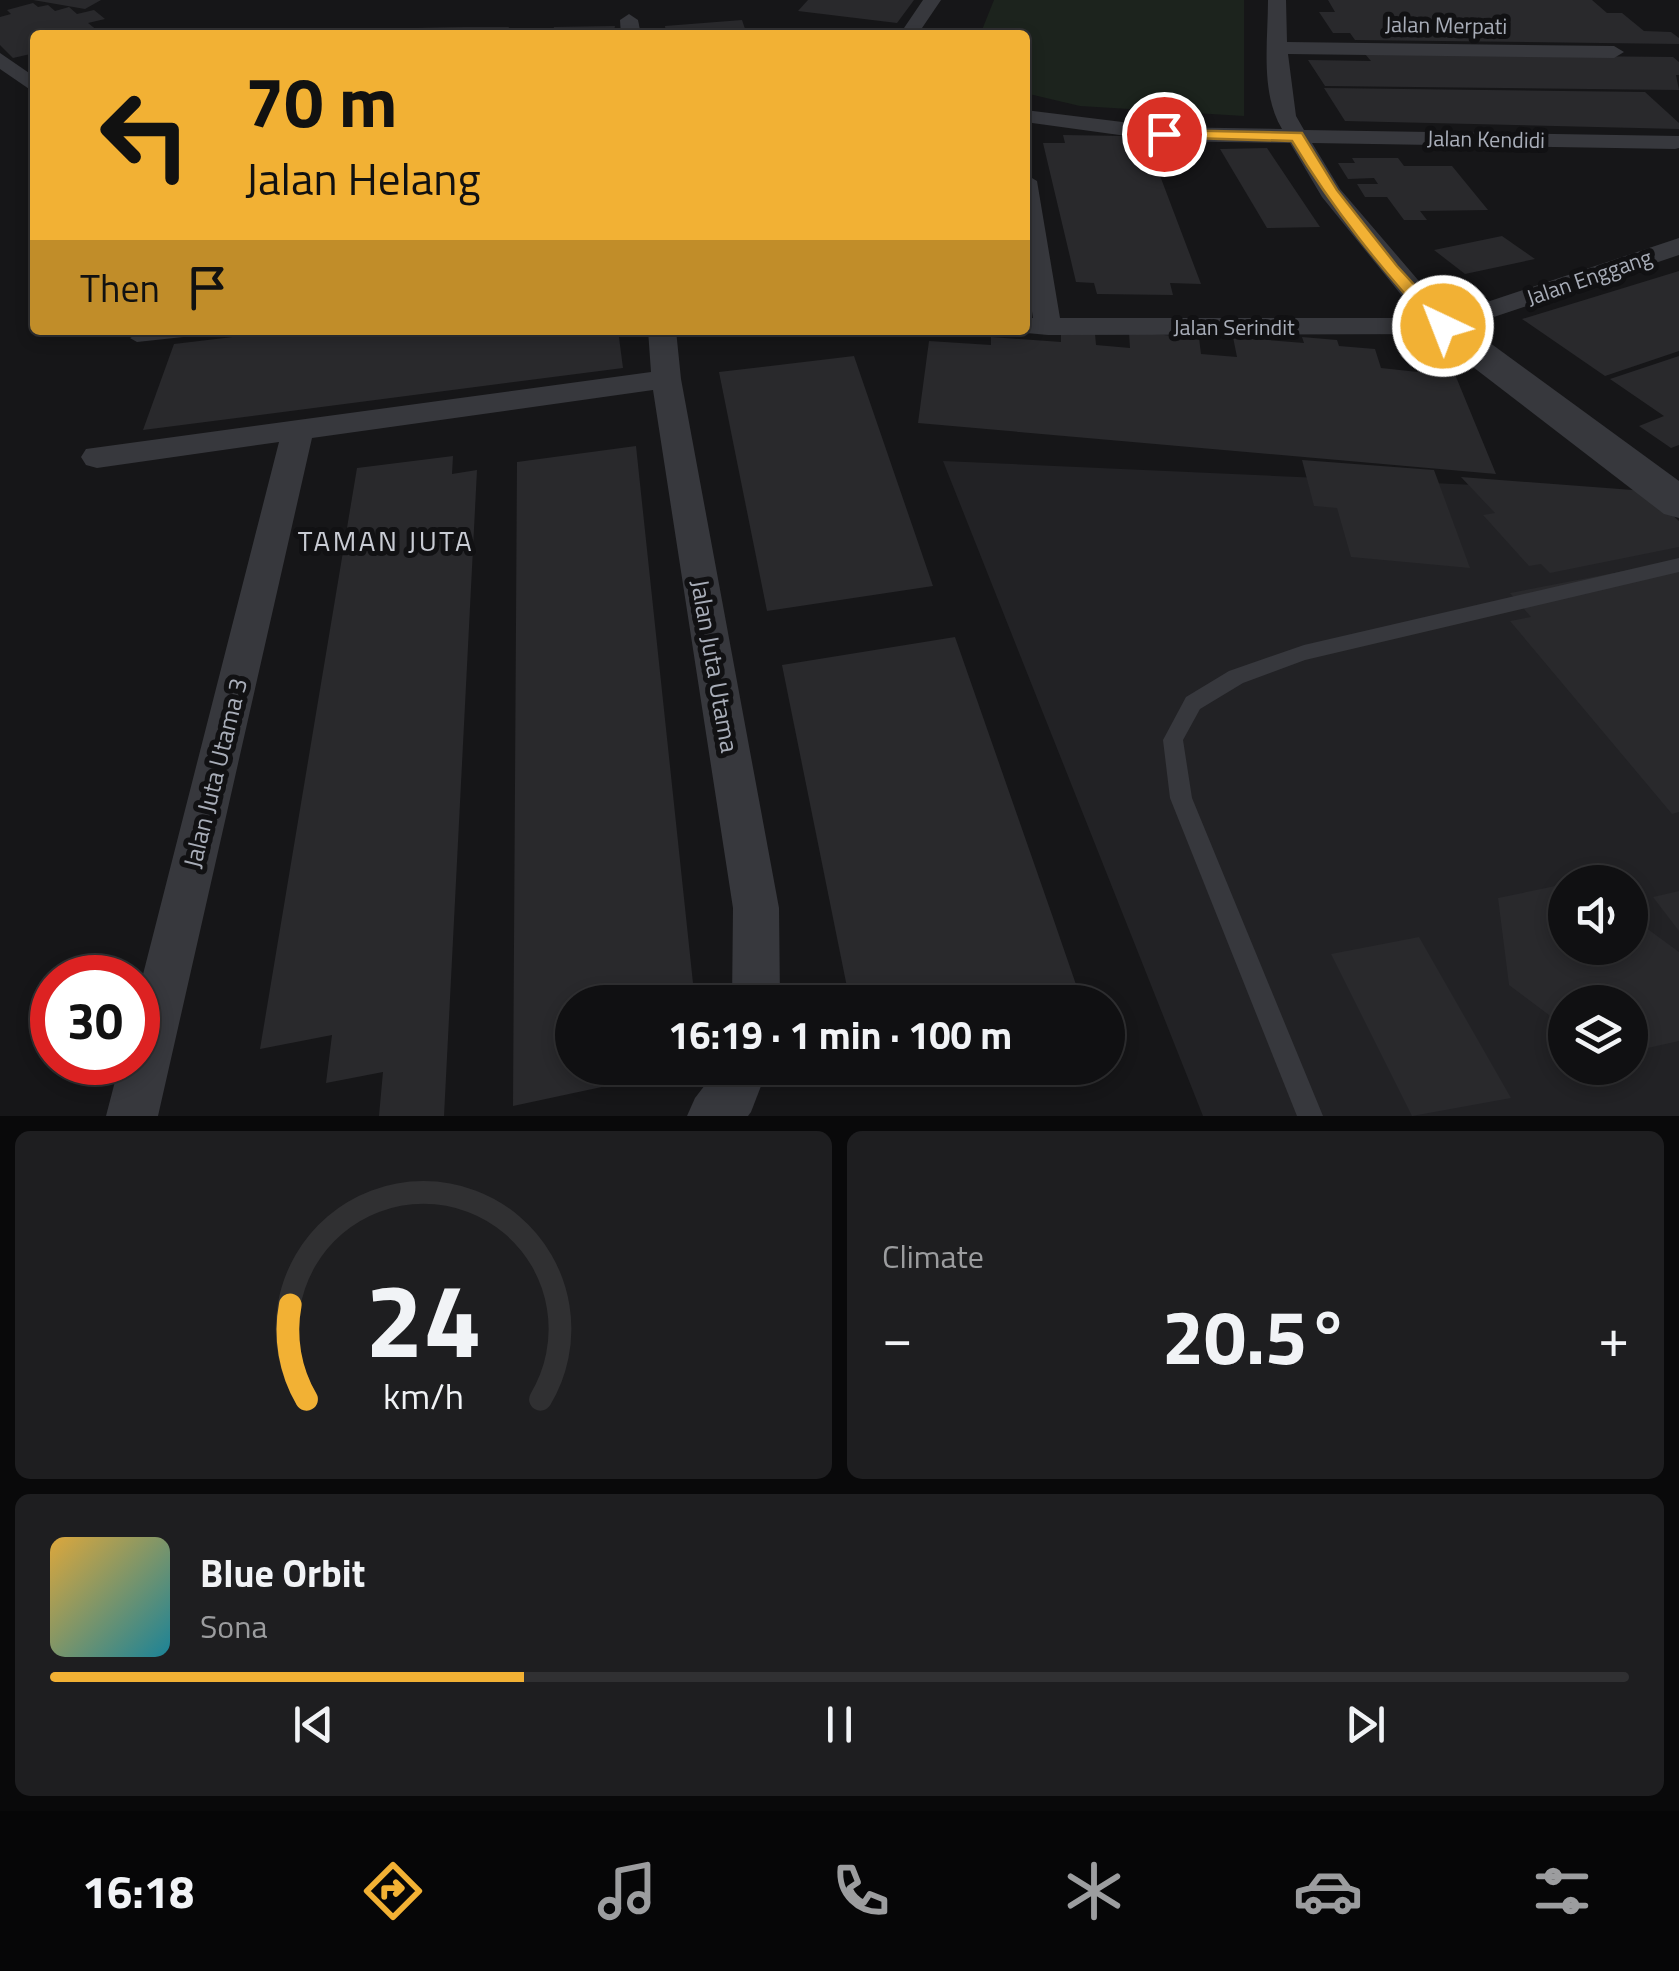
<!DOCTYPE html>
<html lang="en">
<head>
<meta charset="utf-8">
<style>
	body { margin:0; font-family:"Titillium Web",sans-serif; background:#1e1e20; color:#f1f3f6; height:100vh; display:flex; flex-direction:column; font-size:38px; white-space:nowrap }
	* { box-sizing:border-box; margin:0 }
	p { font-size:32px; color:#9c9d9f }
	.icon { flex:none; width:55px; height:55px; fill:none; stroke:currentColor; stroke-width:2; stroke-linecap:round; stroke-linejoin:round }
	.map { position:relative; height:1116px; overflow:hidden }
	.panel { display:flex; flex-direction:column; gap:15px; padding:15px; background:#09090a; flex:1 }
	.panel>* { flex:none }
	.top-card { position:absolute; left:30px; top:30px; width:1000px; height:305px; border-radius:10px; box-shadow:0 5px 15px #0003,0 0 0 2px #303032; background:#f2b134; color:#111; overflow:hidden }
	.tools { position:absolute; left:1548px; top:865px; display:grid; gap:20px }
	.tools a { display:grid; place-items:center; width:100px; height:100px; border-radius:50%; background:#101012; box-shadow:0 5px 15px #0003,0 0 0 2px #303032; font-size:50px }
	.speed { position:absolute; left:30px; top:955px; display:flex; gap:20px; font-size:50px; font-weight:700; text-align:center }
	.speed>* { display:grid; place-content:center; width:130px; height:130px; border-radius:50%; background:#101012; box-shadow:0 5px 15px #0003,0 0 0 2px #303032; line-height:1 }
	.speed .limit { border:15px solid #d22; background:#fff; color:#111 }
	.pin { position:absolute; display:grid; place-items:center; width:85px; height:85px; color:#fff; margin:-42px; border:5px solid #fff; border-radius:50%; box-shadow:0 2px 10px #0007 }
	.me { position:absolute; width:110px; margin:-55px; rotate:317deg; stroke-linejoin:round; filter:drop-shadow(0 0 8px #0008) }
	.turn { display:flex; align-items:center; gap:35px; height:210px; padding:0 50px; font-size:45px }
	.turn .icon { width:130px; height:130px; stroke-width:2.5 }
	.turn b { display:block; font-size:70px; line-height:85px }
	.then { display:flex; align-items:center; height:95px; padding:0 50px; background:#0003; gap:20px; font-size:38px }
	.big { font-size:75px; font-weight:700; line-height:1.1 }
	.panel .card { flex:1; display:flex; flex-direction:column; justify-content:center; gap:15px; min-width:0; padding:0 35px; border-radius:15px; background:#1e1e20 }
	.panel .dial { align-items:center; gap:0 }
	.dial svg { height:260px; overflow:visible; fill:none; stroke:#303032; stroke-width:7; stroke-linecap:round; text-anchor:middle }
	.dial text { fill:#f1f3f6; stroke:none }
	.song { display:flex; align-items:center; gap:30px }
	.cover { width:120px; height:120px; border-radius:15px; background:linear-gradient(135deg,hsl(40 70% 55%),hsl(190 70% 35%)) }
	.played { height:10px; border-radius:5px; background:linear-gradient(90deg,#f2b134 30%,#303032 30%) }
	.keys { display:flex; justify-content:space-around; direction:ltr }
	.heat { display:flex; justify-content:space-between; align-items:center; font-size:55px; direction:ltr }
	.panel .tiles { flex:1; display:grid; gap:15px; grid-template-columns:1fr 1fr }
	.card:last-child { grid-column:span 2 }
	.trip { position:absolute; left:555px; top:985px; width:570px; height:100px; border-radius:50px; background:#101012; box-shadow:0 5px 15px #0003,0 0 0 2px #303032; font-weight:700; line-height:100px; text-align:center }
	.dock { display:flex; height:160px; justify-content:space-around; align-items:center; background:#060607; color:#9c9d9f }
	.dock .icon { width:70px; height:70px }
	.dock .selected { color:#f2b134 }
	.dock b { font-size:45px; color:#f1f3f6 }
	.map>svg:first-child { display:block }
	.built { fill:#222225; fill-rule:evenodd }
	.green { fill:#1c231d }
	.building { fill:#29292c }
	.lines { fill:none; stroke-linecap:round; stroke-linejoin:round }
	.service { fill:#37383d; fill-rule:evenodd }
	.minor { fill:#37383d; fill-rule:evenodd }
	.tertiary { fill:#37383d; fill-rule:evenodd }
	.route { fill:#f2b134; stroke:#9d7322; stroke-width:2.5 }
	.labels { text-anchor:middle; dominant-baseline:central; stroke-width:10; stroke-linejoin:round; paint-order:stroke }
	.far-street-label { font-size:22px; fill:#a8adb8; stroke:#111113 }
	.street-label { font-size:25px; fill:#a8adb8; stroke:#111113 }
	.neighbourhood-label { font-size:28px; letter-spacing:2.5px; fill:#c9ccd4; stroke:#111113 }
</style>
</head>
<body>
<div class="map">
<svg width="1679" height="1116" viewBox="0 0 1679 1116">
	<rect width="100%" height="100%" fill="#161618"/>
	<path class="built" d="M943,461L1610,491L1679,543V1116H1203ZM1565,882H1630V948H1565ZM1565,1002H1630V1068H1565Z"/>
	<path class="green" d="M994,0H1244V116L1080,106L1025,93V35H980Z"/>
	<g class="building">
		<path d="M33,0H101L85,9Z"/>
		<path d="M808,0H914L897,23L798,11Z"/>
		<path d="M1328,0H1592L1607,13H1622L1644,31L1671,32L1679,38V44L1355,40L1350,33H1333L1319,12H1335Z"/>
		<path d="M33,3L38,7L48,5L55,11L69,7L77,14L94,10L105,19L88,23L103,35H35V53L13,58L0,45V17L11,14L7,10Z"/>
		<path d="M742,20L747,35H666L665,26Z"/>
		<path d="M615,26L613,35H551L554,27Z"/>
		<path d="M463,27H509L506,35H413L416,28Z"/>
		<path d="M1365,54L1673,57L1679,62V75H1676L1679,90L1325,86L1308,60L1371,61Z"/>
		<path d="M1324,88L1645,92L1679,123V129L1345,121Z"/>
		<path d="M1063,135L1124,136L1127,144H1148L1201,284L1170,283L1173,295L1097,294L1094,283L1076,282L1043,143H1065Z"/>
		<path d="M1267,148L1320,227L1267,228L1220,149Z"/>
		<path d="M1352,158H1398L1404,166H1452L1488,210L1420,211L1427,220H1404L1387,197H1365L1357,184H1378L1374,178L1348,179L1338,163H1355Z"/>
		<path d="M1502,236L1535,259L1465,274L1434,250Z"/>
		<path d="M1679,271V351L1605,376L1522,319Z"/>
		<path d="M293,330H618L623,368L143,430L174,344Z"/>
		<path d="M1061,331L1095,334L1096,345L1130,348L1129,332L1199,338L1201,354L1237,357L1233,337L1304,343L1302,337L1337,340L1339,346L1375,349L1381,368L1418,372L1411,352L1447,355L1496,474L918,423L929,341L991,345V337L1061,342Z"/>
		<path d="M854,356L933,586L767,611L719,372Z"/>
		<path d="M1679,356V445L1671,448L1639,426L1664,416L1610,379Z"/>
		<path d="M636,446L695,1002H572V1068H624L625,1082L513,1106L517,462Z"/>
		<path d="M453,456L452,474L477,470L444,1116H379L383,1072L326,1083L332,1035L260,1049L357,468Z"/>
		<path d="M1302,460L1434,470L1470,568L1351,557L1337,508L1314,506Z"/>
		<path d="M1461,477L1646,491L1679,521V547L1550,573L1541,564L1529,566L1483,515L1495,513Z"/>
		<path d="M1671,562L1679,570V812L1672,814L1510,621L1531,617L1510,593Z"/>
		<path d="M955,637L1051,912L1082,1002H850L782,665Z"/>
		<path d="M1565,884V948H1630V916L1679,952V1041L1630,1052V1002H1565V1027L1509,985L1498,898Z"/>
		<path d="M1679,891V931L1653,897Z"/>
		<path d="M1419,937L1511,1098L1412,1116L1331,954Z"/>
	</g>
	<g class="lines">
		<g class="service">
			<path d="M172,330H218L211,334L137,342L130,338L137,334Z"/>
			<path d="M1679,558V572L1305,660L1243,683L1200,709L1183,740L1192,798L1323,1116H1297L1170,798L1163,740L1186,697L1229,671L1304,645Z"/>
		</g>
		<g class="minor">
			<path d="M923,0H941L922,28L923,35H903L904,28Z"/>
			<path d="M1268,0H1286L1287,42L1614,46L1624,52L1614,58L1288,54L1296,116L1304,130L1679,136V148L1675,149L1312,143L1340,189L1448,315L1679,238V255L1443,334L1048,335L1015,332L1025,330V318H1033L1025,264V174L1037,181L1060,318H1420L1322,197L1290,143L1163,141L1025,122V110L1163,127L1282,129C1260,92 1268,42 1268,0Z"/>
			<path d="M629,14L638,20L641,35H621L620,20Z"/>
			<path d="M0,53L35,77V93L0,69Z"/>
			<path d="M648,330H676L681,379L779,908L780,1002H732L733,908L653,390L312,438L158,1116H106L120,1062H138V994L279,442L97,468L86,465L81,457L86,449L651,372Z"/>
			<path d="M718,1068H768L751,1112L748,1116H687L695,1098Z"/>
		</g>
		<path class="tertiary" d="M1443,315L1456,318L1679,481V518L1664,514L1430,334L1425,326L1430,318Z"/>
	</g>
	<path class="route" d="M1164,130L1302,133L1337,190L1397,266L1452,326L1443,331L1437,330C1382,270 1333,210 1292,141L1158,137V131Z"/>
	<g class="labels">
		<g class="far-street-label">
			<text transform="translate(1446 25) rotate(1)">Jalan Merpati</text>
			<text transform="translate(1486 139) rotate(1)">Jalan Kendidi</text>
			<text transform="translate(1589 277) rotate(-19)">Jalan Enggang</text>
			<text x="1234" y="327">Jalan Serindit</text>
		</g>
		<g class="street-label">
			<text transform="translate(715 666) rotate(80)">Jalan Juta Utama</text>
			<text transform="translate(215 773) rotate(-76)">Jalan Juta Utama 3</text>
		</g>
		<g class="neighbourhood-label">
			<text x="386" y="540">TAMAN JUTA</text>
		</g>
	</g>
</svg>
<div class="tools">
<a><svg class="icon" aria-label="sound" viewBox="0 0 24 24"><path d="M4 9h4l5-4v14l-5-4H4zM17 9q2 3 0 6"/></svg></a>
<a><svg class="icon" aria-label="layers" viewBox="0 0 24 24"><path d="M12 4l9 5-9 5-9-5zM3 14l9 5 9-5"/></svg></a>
</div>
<div class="speed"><div class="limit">30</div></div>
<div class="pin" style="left:1164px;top:134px;background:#d93025"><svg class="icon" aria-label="arrive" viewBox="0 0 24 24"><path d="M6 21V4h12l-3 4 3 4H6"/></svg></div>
<svg class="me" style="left:1443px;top:326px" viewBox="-20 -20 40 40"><circle r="17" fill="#f2b134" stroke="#fff" stroke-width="3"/><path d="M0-11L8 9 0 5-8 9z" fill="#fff"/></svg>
<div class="trip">16:19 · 1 min · 100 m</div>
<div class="top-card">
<div class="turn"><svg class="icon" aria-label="left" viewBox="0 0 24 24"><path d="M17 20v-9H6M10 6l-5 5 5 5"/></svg><div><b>70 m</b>Jalan Helang</div></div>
<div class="then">Then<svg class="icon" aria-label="arrive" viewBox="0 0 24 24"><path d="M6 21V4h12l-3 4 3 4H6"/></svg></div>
</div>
</div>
<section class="panel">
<div class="tiles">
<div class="card dial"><svg viewBox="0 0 100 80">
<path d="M14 69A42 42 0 1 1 86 69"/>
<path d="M14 69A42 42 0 0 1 9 40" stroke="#f2b134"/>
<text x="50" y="56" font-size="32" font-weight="700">24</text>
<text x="50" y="72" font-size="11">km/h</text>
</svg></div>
<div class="card"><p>Climate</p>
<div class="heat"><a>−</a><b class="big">20.5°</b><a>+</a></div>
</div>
<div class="card">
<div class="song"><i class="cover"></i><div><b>Blue Orbit</b><p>Sona</p></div></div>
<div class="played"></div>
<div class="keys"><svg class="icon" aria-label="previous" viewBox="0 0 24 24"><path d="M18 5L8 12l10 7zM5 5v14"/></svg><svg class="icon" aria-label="pause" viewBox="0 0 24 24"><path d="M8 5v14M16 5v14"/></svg><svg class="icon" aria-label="next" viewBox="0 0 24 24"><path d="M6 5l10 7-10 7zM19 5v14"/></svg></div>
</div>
</div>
</section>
<nav class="dock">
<b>16:18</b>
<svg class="icon selected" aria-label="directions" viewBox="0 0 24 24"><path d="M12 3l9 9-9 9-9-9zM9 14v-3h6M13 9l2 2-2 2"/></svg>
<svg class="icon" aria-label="music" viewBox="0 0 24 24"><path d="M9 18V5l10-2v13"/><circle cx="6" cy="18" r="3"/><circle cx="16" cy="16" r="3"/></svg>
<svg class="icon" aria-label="phone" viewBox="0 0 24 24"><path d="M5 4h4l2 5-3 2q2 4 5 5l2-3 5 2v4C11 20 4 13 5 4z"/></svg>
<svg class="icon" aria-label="climate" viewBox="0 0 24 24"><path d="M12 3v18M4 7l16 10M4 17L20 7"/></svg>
<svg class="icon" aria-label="car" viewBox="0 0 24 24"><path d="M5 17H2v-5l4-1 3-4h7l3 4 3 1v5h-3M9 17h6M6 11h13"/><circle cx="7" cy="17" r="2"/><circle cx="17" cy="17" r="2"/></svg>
<svg class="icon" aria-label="filters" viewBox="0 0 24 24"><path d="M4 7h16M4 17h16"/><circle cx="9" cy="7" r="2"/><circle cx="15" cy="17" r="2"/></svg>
</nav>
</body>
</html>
